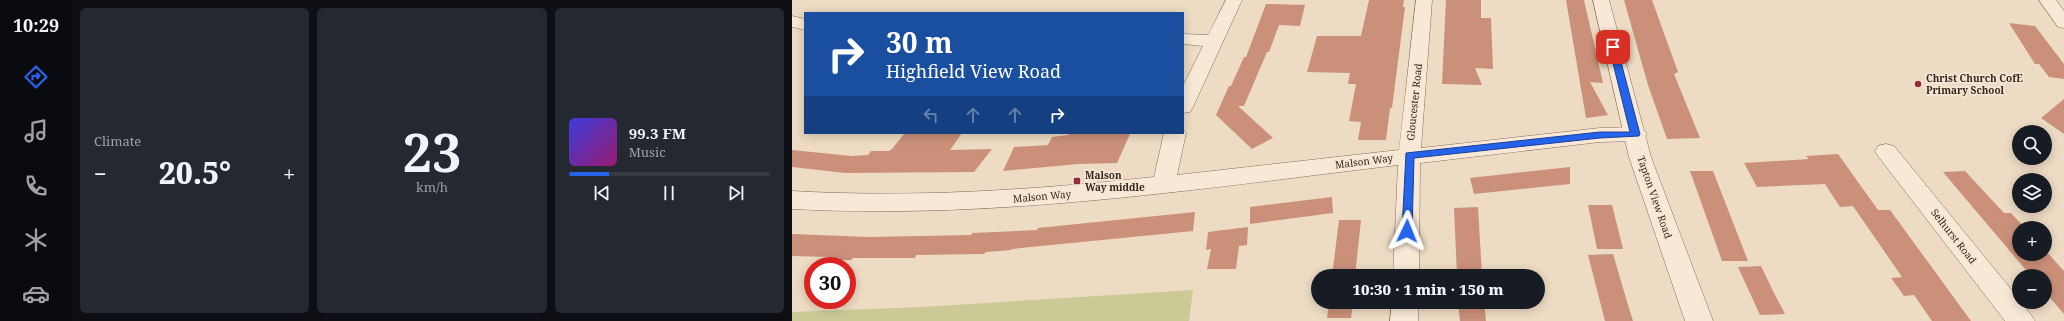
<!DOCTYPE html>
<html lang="en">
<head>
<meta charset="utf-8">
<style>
	body { margin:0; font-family:"Noto Serif",serif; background:#242831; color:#f1f3f6; height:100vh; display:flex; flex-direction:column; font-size:15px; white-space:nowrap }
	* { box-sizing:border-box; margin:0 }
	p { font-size:13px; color:#9ea1a6 }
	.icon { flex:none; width:22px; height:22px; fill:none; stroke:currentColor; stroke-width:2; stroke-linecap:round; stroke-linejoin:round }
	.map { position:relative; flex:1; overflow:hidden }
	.sheet { display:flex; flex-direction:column; gap:8px; padding:8px; background:#0d0f14; width:720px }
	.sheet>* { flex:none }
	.banner { position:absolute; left:12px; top:12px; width:380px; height:122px; border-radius:0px; box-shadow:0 2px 10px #0003; background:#1a4fa0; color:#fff; overflow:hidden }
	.fabs { position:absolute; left:1220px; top:125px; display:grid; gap:8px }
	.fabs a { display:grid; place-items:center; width:40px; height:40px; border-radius:50%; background:#171b24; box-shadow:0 2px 10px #0003; font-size:20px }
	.speed { position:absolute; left:12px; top:257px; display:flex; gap:8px; font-size:20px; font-weight:700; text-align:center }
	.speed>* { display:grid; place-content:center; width:52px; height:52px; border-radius:50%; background:#171b24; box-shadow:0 2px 10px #0003; line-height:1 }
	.speed .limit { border:6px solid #d22; background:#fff; color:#111 }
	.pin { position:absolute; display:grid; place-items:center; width:34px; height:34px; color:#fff; margin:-17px; border-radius:8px; box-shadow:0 2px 6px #0006 }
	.me { position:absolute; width:44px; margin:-22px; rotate:2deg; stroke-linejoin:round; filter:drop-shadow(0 0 3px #0008) }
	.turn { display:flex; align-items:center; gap:14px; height:84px; padding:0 16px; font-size:18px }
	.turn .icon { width:52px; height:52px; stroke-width:2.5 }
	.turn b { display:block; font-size:28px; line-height:34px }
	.lanes { display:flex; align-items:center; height:38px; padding:0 16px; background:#0003; justify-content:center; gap:20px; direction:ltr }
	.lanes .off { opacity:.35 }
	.big { font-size:30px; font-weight:800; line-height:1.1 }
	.sheet .card { flex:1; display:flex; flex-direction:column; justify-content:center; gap:6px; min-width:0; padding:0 14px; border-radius:6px; background:#242831 }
	.sheet .dial { align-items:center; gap:0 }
	.dial b { font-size:52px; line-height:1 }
	.song { display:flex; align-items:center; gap:12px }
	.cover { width:48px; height:48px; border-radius:6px; background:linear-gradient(135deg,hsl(240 70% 55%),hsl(320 70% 35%)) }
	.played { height:4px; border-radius:2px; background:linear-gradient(90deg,#2563eb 20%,#363941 20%) }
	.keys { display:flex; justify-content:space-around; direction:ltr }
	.heat { display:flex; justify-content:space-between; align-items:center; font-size:22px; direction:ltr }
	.sheet .tiles { flex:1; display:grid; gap:8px; grid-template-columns:repeat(3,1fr) }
	.trip { position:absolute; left:519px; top:269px; width:234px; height:40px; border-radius:20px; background:#171b24; box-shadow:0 2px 10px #0003; font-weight:800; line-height:40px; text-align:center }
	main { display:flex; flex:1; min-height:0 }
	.tabs { display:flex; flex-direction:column; width:72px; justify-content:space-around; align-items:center; background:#090b0e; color:#9ea1a6 }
	.tabs .icon { width:28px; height:28px }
	.tabs .on { color:#2563eb }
	.tabs b { font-size:18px; color:#f1f3f6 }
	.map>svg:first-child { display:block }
	.green { fill:#cbca97 }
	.building { fill:#cb9079 }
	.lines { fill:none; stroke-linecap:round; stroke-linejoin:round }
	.minor-casing { stroke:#876c5a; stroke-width:1 }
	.tertiary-casing { stroke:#876c5a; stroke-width:1 }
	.minor { fill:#f8e9d6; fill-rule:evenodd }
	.tertiary { fill:#f8e9d6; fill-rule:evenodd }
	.route { fill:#2563eb; stroke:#184099 }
	.poi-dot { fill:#962b3a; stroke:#f5e6d3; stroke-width:1.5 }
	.labels { text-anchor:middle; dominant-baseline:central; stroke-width:3.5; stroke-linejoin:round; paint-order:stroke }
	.poi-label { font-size:10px; font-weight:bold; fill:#37271e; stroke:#f5e6d3; text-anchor:start }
	.street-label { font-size:10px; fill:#37271e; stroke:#f5e6d3 }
</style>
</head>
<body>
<main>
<nav class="tabs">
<b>10:29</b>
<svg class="icon on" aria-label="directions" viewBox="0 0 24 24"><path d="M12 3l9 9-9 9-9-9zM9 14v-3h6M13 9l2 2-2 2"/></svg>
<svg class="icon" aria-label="music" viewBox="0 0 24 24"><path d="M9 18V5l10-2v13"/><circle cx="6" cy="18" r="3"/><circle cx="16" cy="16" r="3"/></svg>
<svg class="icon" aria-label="phone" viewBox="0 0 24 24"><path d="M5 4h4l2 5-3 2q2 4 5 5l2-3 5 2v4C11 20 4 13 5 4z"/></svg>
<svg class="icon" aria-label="climate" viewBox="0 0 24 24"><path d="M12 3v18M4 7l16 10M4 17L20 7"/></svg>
<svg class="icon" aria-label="car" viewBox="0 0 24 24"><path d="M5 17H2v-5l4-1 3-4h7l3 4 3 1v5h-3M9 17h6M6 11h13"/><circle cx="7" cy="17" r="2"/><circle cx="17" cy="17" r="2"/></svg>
</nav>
<section class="sheet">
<div class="tiles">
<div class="card"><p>Climate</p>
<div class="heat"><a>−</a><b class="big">20.5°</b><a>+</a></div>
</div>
<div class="card dial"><b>23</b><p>km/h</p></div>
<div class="card">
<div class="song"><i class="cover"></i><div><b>99.3 FM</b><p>Music</p></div></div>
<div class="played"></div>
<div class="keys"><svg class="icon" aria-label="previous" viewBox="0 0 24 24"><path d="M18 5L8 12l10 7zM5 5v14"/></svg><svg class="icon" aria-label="pause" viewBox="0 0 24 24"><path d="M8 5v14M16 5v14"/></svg><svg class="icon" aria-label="next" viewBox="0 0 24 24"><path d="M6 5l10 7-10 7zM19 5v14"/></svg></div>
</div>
</div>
</section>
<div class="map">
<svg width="1272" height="321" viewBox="0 0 1272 321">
	<rect width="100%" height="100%" fill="#eddbc3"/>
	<path class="green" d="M401,290L397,321H0V312L130,307Z"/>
	<g class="building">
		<path d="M577,0H612L611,7H613L600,108H598L594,140H566L569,122L557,121L564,84H556L558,73L515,72L525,36H569Z"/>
		<path d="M654,0H689V18H699L701,69L683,68L690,85L650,84Z"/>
		<path d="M774,0H792L811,83L798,82L816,115L794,118Z"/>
		<path d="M832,0H860L886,72L882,74L908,138L875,139L856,85Z"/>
		<path d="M474,4L513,5L508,26L487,25L477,52H475L452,106H446L481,138L460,149L424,115L437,86H439L452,57H454Z"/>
		<path d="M1217,23L1243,26L1272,64V79L1257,77L1247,64H1243Z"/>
		<path d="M1272,99V134L1249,118Z"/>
		<path d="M113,133H170L158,150L200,149L182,172L53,173L0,167V150L59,156L76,155L79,151H97L100,149Z"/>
		<path d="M278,133L338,134L325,163L286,164L211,171L222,147L256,145L260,137L276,135Z"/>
		<path d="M1046,154L1086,210H1098L1179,321H1140L1122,295L1112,296L1099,278L1110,277L1061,206L1048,207L1033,184L965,187L952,163L1017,159L1014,156Z"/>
		<path d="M778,167V184L682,194L678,178Z"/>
		<path d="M898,171H921L956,261H930Z"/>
		<path d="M1173,171L1212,213H1219L1233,228H1227V254H1253V250L1272,271V314L1253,292V276H1239L1151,172Z"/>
		<path d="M540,197L541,213L458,224V207Z"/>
		<path d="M796,205H820L831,249H805Z"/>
		<path d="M686,207L690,276H665L662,208Z"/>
		<path d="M403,212L401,231L220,249L219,250L194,252L192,254L124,255L123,258H61L59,260H37L39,257L0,256V234L77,237L179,235L180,233L245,230L246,228Z"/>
		<path d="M547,220H569L563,276H540Z"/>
		<path d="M456,227L455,245L447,246L444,269H415L419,249L414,250L416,232Z"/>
		<path d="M821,254L836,305L841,321H813L796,255Z"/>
		<path d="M969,266L980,289L993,314L968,315L946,267Z"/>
		<path d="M537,302H561L559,318H535Z"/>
		<path d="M666,302H692L694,321H668Z"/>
	</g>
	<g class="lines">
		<defs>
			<g id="minor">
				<path d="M434,0H450L401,107L398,112L391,113V86L411,46L391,44V34L416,35Z"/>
				<path d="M624,0H640L629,148L808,128L844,127L851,129L855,134L851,139L844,141L808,142L628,163L627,276H601L606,165C404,189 203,220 0,209V191C121,198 241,190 362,177L372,133H391V129L394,133L385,175L607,150Z"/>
				<path d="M1247,0H1264L1272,11V28L1266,27Z"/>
				<path d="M0,16L13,19V30L0,27Z"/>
				<path d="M1094,144L1102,146L1227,299V302H1230L1243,321H1213L1086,156L1083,151L1086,146Z"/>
				<path d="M600,302H626V321H598Z"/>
			</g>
			<path id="tertiary" d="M801,0H817L859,157L921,321H893L837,157Z"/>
		</defs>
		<use href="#minor" class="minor-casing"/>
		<use href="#tertiary" class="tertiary-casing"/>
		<use href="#minor" class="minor"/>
		<use href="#tertiary" class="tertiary"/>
	</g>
	<path class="route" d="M821,44L825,47L848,134L847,136L808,138L622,158L620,231L618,234H611L610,231L614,153L808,132H838L817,47Z"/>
	<g class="poi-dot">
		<circle cx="1126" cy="84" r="4"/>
		<rect x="281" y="177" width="8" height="8" rx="2"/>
	</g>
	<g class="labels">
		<g class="poi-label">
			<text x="1134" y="78">Christ Church CofE<tspan x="1134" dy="12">Primary School</tspan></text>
			<text x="293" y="175">Malson<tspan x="293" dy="12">Way middle</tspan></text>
		</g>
		<g class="street-label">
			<text transform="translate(622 102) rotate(-84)">Gloucester Road</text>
			<text transform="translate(572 161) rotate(-7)">Malson Way</text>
			<text transform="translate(250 196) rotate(-5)">Malson Way</text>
			<text transform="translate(863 197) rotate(71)">Tapton View Road</text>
			<text transform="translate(1162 236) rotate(52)">Selhurst Road</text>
		</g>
	</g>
</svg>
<div class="fabs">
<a><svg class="icon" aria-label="search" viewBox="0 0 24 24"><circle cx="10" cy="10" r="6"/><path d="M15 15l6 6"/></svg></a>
<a><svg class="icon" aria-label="layers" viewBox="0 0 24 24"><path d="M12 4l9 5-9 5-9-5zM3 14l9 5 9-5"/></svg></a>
<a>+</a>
<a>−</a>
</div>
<div class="speed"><div class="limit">30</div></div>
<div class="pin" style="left:821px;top:47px;background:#d93025"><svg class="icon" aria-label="arrive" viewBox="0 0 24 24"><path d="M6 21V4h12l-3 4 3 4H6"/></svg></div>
<svg class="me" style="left:615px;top:231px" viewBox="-20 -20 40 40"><path d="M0-17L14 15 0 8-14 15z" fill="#2563eb" stroke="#fff" stroke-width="4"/></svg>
<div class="trip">10:30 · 1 min · 150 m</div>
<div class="banner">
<div class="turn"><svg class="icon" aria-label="right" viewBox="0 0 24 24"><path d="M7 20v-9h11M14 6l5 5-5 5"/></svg><div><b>30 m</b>Highfield View Road</div></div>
<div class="lanes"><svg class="icon off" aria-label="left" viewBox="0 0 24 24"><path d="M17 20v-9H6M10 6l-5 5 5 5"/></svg><svg class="icon off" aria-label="ahead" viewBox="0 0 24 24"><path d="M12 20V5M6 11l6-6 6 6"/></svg><svg class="icon off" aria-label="ahead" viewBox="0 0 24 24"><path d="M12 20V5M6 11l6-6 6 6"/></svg><svg class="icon" aria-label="right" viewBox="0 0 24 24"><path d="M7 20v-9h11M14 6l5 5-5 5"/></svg></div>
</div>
</div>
</main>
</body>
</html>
